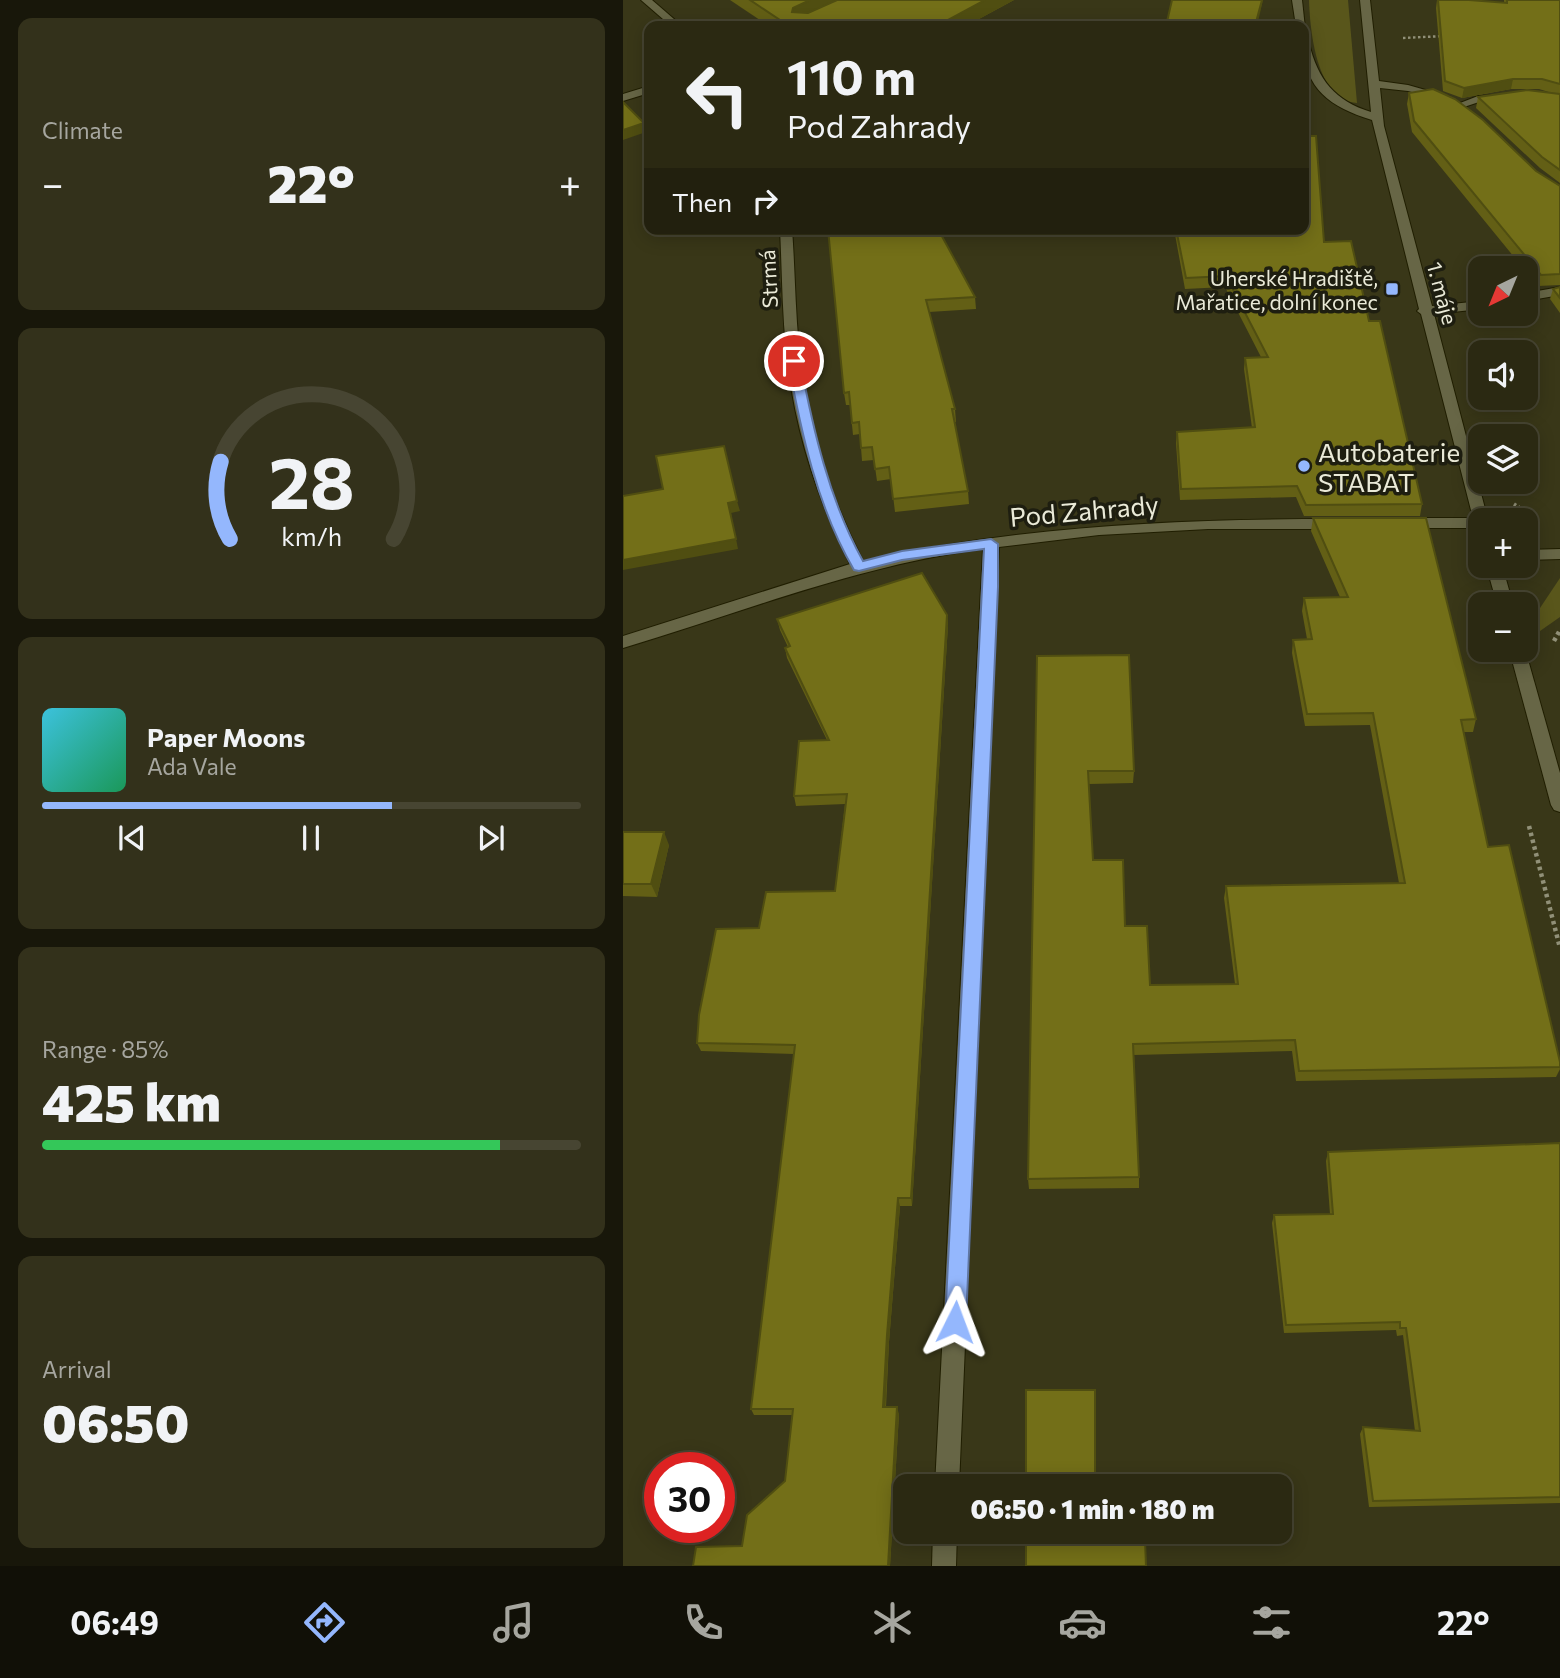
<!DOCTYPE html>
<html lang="en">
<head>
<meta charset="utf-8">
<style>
	body { margin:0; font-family:Commissioner,sans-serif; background:#33311b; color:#f1f3f6; height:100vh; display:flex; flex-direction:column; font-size:26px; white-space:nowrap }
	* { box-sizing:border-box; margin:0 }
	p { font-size:23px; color:#a6a69f }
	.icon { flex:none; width:38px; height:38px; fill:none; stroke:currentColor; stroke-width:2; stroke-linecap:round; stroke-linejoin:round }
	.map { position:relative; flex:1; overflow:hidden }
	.details { display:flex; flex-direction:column; gap:18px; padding:18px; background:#18170a; width:623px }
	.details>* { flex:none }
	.top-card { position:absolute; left:21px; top:21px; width:665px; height:214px; border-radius:14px; box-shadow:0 4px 18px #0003,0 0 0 2px #474532; background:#2b2912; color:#f1f3f6; overflow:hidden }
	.needle { width:46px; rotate:223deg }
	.buttons { position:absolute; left:845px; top:256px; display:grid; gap:14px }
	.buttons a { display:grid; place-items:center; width:70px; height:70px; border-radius:14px; background:#2b2912; box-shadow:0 4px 18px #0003,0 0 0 2px #474532; font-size:35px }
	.speed { position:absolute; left:21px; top:1452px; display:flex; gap:14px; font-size:35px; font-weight:700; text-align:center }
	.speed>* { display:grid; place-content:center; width:91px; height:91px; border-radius:50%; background:#2b2912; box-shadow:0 4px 18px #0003,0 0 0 2px #474532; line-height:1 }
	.speed .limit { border:10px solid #d22; background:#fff; color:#111 }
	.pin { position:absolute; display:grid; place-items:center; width:60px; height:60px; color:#fff; margin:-30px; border:4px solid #fff; border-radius:50%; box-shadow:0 2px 7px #0007 }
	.me { position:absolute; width:77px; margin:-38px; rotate:3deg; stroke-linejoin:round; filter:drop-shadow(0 0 5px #0008) }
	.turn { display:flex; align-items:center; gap:24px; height:147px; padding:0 28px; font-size:32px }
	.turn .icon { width:91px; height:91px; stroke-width:2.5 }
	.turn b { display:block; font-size:49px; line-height:60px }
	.then { display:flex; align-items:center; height:66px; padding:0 28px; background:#0003; gap:14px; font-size:26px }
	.big { font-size:52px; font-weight:800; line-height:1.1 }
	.details .tile { flex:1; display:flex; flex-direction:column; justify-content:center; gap:10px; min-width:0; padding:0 24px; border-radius:14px; background:#33311b }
	.details .dial { align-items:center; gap:0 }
	.dial svg { height:182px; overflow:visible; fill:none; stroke:#474532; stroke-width:7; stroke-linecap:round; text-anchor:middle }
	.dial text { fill:#f1f3f6; stroke:none }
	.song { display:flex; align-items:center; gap:21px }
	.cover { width:84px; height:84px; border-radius:10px; background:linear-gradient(135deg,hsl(190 70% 55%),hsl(150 70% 35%)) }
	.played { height:7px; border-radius:4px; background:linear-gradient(90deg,#94b7fd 65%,#474532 65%) }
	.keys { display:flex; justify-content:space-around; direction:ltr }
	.heat { display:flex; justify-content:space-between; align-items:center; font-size:38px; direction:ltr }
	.charge { height:10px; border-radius:5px; background:linear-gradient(90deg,#34c759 85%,#474532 0) }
	.trip { position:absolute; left:270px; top:1474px; width:399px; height:70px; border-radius:14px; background:#2b2912; box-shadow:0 4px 18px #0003,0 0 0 2px #474532; font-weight:800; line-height:70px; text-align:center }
	.menu { display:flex; height:112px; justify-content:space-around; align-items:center; background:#111007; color:#a6a69f }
	.menu .icon { width:49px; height:49px }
	.menu .current { color:#94b7fd }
	.menu b { font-size:32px; color:#f1f3f6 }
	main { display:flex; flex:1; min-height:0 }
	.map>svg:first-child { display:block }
	.green { fill:#59561b }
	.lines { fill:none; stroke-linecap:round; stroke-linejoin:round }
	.minor-casing { stroke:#201e01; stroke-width:2 }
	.path-far2 { stroke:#919078; stroke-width:2.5; stroke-dasharray:2.5 2.5; stroke-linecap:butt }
	.path-far1 { stroke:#919078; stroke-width:3.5; stroke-dasharray:2.5 2.5; stroke-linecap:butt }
	.path { stroke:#919078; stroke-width:4.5; stroke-dasharray:3.5 3.5; stroke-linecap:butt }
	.minor { fill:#676646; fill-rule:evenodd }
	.wall { fill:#635f15 }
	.shaded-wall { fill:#504e11 }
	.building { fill:#736f18; stroke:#504e11; stroke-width:2 }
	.route { fill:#94b7fd; stroke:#6077a4; stroke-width:2 }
	.poi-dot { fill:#94b7fd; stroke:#1e1e10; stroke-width:2.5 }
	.labels { text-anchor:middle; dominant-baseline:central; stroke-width:7; stroke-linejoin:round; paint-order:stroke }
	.far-poi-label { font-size:21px; fill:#eaead8; stroke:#1e1e10; text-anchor:end }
	.far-street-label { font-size:21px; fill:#eaead8; stroke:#1e1e10 }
	.poi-label { font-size:26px; fill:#eaead8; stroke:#1e1e10; text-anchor:start }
	.street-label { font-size:26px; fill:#eaead8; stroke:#1e1e10 }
</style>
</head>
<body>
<main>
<section class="details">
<div class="tile"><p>Climate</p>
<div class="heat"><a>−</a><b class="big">22°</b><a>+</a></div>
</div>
<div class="tile dial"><svg viewBox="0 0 100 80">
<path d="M14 69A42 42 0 1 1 86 69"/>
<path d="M14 69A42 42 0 0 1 10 35" stroke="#94b7fd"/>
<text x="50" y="56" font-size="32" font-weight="700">28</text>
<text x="50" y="72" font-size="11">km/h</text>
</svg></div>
<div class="tile">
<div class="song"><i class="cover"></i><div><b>Paper Moons</b><p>Ada Vale</p></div></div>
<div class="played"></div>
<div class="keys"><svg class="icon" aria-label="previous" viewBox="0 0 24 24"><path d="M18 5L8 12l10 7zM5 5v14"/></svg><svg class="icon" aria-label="pause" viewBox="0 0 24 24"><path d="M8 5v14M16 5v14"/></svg><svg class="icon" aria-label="next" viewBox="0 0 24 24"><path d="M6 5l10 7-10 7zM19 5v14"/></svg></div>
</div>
<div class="tile"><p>Range · 85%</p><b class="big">425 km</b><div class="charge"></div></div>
<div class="tile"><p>Arrival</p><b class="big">06:50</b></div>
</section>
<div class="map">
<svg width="937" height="1566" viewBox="0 0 937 1566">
	<rect width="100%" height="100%" fill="#393718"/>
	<g class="green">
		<path d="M686,0H725L734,103C693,101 687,30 686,0Z"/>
		<path d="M937,578V617L917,631V608Z"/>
	</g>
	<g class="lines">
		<defs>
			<g id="minor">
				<path d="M18,0H29L59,26H48Z"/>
				<path d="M669,0H679L682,28L673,26Z"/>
				<path d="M737,0H747L756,81L785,85L827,97L821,100L785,91L757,88L761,126L809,306L858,301V309L811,314L865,520H858V528H783L775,523L783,518H850L798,314L794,311L796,309L749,120C706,107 679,87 681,40L686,43C695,80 712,101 748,112Z"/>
				<path d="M26,86V93L0,101V94Z"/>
				<path d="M879,95L885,98L883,100L856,102L838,108L832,105L855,96Z"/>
				<path d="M157,229H169C172,268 172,308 176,347C184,421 206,495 240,561C396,526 554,519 713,519L721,524L713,529H585L476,535L376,547L336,1486H312L360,549C236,565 120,612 0,648V636L227,564C193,497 170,423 163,348C159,309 159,269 157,229Z"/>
				<path d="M937,287V295L903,301V293Z"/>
				<path d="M937,549V559L903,560V550Z"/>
				<path d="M863,565H879L890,604H874Z"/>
				<path d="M886,649H902L937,773V812L931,810L928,805Z"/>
				<path d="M310,1531H334L333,1566H309Z"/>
			</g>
		</defs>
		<use href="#minor" class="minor-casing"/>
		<path class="path-far2" d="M780,38L820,36"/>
		<path class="path-far1" d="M891,504L913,519"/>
		<g class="path">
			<path d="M854,627L858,639"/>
			<path d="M931,641L937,630"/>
			<path d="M906,826L937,948"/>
		</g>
		<use href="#minor" class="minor"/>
	</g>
	<g class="wall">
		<path d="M107,0H391L343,26H146Z"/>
		<path d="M814,0H846L881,3V0H937V183L917,168L853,108L855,97L929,93L916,89H888L839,98L820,91L813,8Z"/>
		<path d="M786,93L937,186V285L915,286L903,271V268H900L789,132L784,104Z"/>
		<path d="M205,229L352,297L353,309L306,312L332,409L333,422H331L345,491L346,504L272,512L268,479L254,481L251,460L239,461L237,434L230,435L227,405H223L221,393Z"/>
		<path d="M551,229H681L701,242L746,321L799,504L797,516H681L673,497L557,500L553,443L554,432L629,428L621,369L622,358L638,357L602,287L562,289Z"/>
		<path d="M937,287V313L927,299L930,289Z"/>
		<path d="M690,518L853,719L850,732H841L865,847L937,1069L933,1077L673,1081L669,1051L511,1055L516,1177V1188L406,1189L405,1179L414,656L511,771L510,783L466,784L470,860L502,926L527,985L612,984L601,898L603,886L776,883L747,725L682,726L669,653L670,640L684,639L679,611L681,598L717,597L688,531Z"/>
		<path d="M324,615L325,625L289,1206H277L266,1342L263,1407L276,1414L267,1566H70L119,1546L162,1481L170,1415H131L128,1409L171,1054L78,1051L74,1043L136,928L212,891L222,804L173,806L171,796L204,740L164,658L162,648L165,647L157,630L154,619Z"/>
		<path d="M0,832L46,845L34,897L0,896Z"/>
		<path d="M937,1143V1503L746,1507L737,1434L740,1427L792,1431L780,1335L774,1336L773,1330L661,1333L649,1223L651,1215L707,1214L703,1161L705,1152Z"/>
	</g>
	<g class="shaded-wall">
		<path d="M187,0H223L172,24L169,12L170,8Z"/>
		<path d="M362,0H391L343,26H314Z"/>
		<path d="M639,0H640L634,26H632Z"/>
		<path d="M890,79L888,89L839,98L841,88Z"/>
		<path d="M21,123L23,132L0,140V130Z"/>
		<path d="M114,501L117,511L108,513L115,549L0,570V560L105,503Z"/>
		<path d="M324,615L325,625L289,1206L288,1198Z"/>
		<path d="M41,832L46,845L34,897L28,884Z"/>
		<path d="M275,1198L277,1206L266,1342L262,1414L260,1407L264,1335Z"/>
		<path d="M274,1407L276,1414L267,1566H265Z"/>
	</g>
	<g class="building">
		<path d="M127,0H187L170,8L169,12L185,13L214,0H362L314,26H166Z"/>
		<path d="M549,0H639L632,26H543Z"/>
		<path d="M815,0H846L884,3V0H937V84L919,79H890L841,88L822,81Z"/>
		<path d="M810,89L832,99L860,120L913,171L937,186V274L918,275L791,121L786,93Z"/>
		<path d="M904,90L937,94V170L919,157L855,97Z"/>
		<path d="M0,102L21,123L0,130Z"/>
		<path d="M681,136H693L701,242L728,241L746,321H757L799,504L683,505L674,486L558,489L554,432L632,427L622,358L645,357L603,276L563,278L553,229H681Z"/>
		<path d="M205,229H315L352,297L303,300L332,409H329L345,491L270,499L266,467L252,469L249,447L238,448L236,422L229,423L226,392L221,393Z"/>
		<path d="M937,287V298L930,289Z"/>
		<path d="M101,446L114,501L105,503L113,539L0,560V496L40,489L33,456Z"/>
		<path d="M690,518H803L853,719L838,720L865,847L886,845L937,1062V1067L676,1071L672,1040L510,1044L516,1177L405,1179L414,656L506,655L511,771H465L470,860H500L502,926H524L527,985L615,984L603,886L782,883L750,713L684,714L670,640L689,639L681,598L725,597Z"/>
		<path d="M299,573L324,615L288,1198H275L264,1335L260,1407H274L265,1566H70L73,1547L119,1546L124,1515L162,1481L170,1409H128L172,1045L74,1043L76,1015L93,929L136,928L143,892L212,891L224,794L171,796L176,741L206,740L162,648L167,646L154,619Z"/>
		<path d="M0,832H41L28,884H0Z"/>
		<path d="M937,1143V1497L750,1501L740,1427L797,1431L783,1328H777V1322L663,1325L651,1215L710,1214L705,1152Z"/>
		<rect x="403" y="1390" width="69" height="96"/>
		<path d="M403,1531H472V1541L522,1540L523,1566H403Z"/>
	</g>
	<path class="route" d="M171,357L177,361C190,429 206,500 240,561L279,551L368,539L375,544V587L343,1322L340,1330L332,1333L325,1330L322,1322L361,549L279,560L236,571L231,570C194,507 178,432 165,361Z"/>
	<g class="poi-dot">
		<rect x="762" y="282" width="14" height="14" rx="3.5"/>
		<circle cx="681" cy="466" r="7"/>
	</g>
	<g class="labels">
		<g class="far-poi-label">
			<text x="755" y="277">Uherské Hradiště,<tspan x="755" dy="24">Mařatice, dolní konec</tspan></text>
		</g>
		<g class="far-street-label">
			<text transform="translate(145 279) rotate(-93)">Strmá</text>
			<text transform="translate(820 293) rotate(75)">1. máje</text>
		</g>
		<g class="poi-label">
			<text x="695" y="451">Autobaterie<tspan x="695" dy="30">STABAT</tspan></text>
		</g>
		<g class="street-label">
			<text transform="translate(461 510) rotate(-5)">Pod Zahrady</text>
		</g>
	</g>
</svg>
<div class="buttons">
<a><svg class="needle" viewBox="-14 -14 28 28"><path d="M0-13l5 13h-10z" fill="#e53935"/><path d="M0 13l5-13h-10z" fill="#a6a69f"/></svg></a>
<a><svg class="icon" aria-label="sound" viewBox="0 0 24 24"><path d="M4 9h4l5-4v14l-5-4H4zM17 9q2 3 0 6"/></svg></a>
<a><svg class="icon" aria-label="layers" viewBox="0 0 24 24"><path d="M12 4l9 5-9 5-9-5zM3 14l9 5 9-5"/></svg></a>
<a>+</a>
<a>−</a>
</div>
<div class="speed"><div class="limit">30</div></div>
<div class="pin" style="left:171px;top:361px;background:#d93025"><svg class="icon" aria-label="arrive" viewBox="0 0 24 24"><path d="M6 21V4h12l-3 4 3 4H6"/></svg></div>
<svg class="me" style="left:332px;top:1322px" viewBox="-20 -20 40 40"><path d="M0-17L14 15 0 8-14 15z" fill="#94b7fd" stroke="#fff" stroke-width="4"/></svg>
<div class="trip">06:50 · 1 min · 180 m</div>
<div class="top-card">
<div class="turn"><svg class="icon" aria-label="left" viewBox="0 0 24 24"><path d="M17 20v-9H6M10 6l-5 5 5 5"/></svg><div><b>110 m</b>Pod Zahrady</div></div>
<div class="then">Then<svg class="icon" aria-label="right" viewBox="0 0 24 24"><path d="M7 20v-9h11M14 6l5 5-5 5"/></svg></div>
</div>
</div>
</main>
<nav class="menu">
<b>06:49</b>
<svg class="icon current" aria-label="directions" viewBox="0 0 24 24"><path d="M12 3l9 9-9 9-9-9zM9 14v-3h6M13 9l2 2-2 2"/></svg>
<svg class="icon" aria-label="music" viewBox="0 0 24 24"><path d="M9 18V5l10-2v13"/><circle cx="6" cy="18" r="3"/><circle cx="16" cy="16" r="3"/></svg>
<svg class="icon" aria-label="phone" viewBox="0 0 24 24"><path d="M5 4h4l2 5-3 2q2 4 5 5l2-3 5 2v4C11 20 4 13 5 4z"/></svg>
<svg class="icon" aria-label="climate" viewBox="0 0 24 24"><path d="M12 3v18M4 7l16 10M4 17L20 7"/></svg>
<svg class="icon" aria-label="car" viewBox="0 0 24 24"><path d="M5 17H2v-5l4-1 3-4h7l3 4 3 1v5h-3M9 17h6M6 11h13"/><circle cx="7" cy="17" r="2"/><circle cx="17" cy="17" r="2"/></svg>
<svg class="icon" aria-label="filters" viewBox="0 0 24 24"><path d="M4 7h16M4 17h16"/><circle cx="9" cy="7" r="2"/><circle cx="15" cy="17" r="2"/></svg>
<b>22°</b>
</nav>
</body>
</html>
